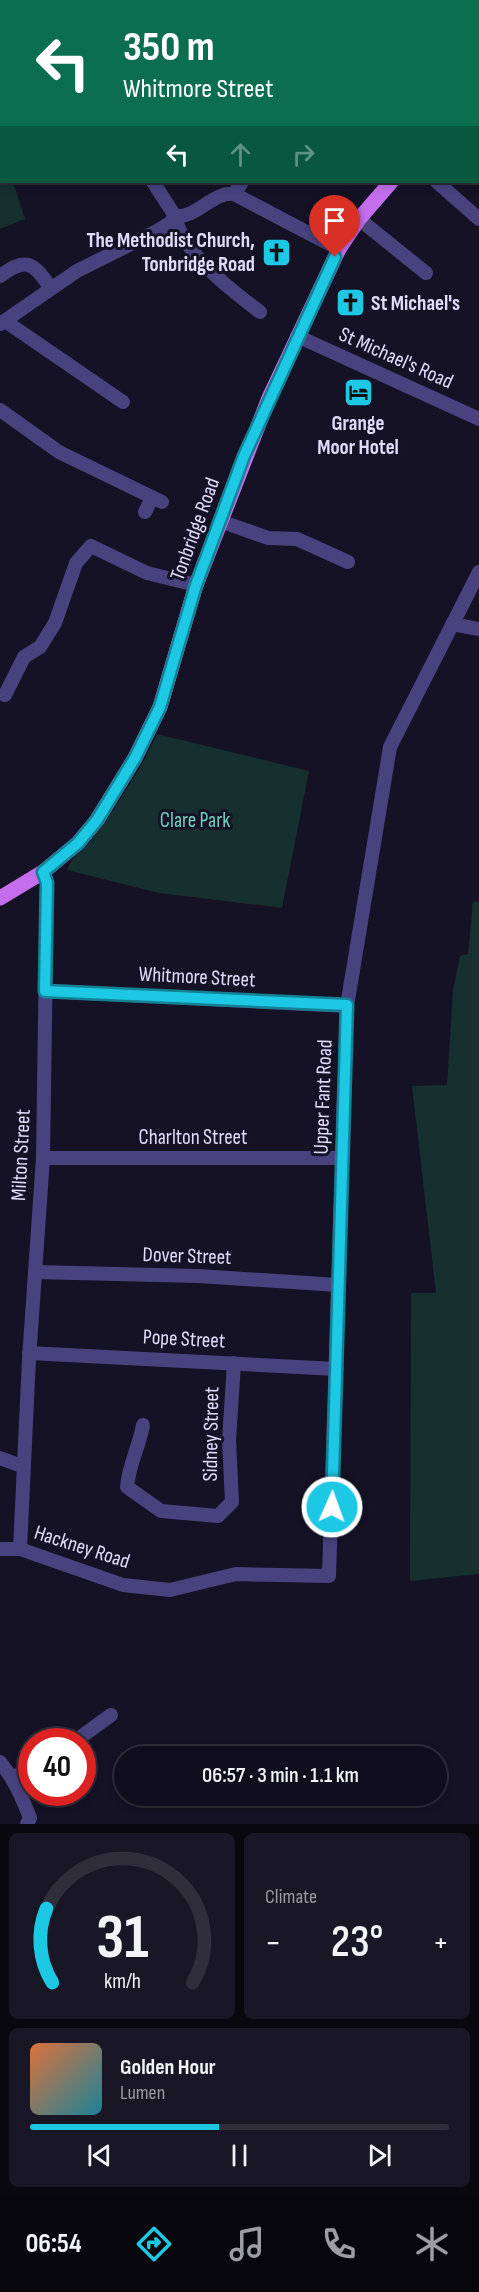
<!DOCTYPE html>
<html lang="en">
<head>
<meta charset="utf-8">
<style>
	body { margin:0; font-family:"Sofia Sans Condensed",sans-serif; background:#191725; color:#f1f3f6; height:100vh; display:flex; flex-direction:column; font-size:22px; white-space:nowrap }
	* { box-sizing:border-box; margin:0 }
	p { font-size:20px; color:#9c9ca3 }
	.icon { flex:none; width:33px; height:33px; fill:none; stroke:currentColor; stroke-width:2; stroke-linecap:round; stroke-linejoin:round }
	.map { position:relative; height:1824px; overflow:hidden }
	.drawer { display:flex; flex-direction:column; gap:9px; padding:9px; background:#09080f; flex:1 }
	.drawer>* { flex:none }
	.guide { position:absolute; left:0px; top:0px; width:480px; height:183px; box-shadow:0 3px 9px #0003,0 0 0 2px #302e3b; background:#0b6e4f; color:#fff; overflow:hidden }
	.speed { position:absolute; left:18px; top:1728px; display:flex; gap:12px; font-size:30px; font-weight:700; text-align:center }
	.speed>* { display:grid; place-content:center; width:78px; height:78px; border-radius:50%; background:#100e1c; box-shadow:0 3px 9px #0003,0 0 0 2px #302e3b; line-height:1 }
	.speed .limit { border:9px solid #d22; background:#fff; color:#111 }
	.pin { position:absolute; display:grid; place-items:center; width:51px; height:51px; color:#fff; margin:-62px -26px; border-radius:50% 50% 50% 0; rotate:-45deg; box-shadow:0 0 6px #0007 }
	.pin .icon { rotate:45deg }
	.me { position:absolute; width:66px; margin:-33px; rotate:2deg; stroke-linejoin:round; filter:drop-shadow(0 0 4px #0008) }
	.turn { display:flex; align-items:center; gap:21px; height:126px; padding:0 24px; font-size:27px }
	.turn .icon { width:78px; height:78px; stroke-width:2.5 }
	.turn b { display:block; font-size:42px; line-height:51px }
	.lanes { display:flex; align-items:center; height:57px; padding:0 24px; background:#0003; justify-content:center; gap:30px; direction:ltr }
	.lanes .off { opacity:.35 }
	.big { font-size:45px; font-weight:600; line-height:1.1 }
	.drawer .tile { flex:1; display:flex; flex-direction:column; justify-content:center; gap:9px; min-width:0; padding:0 21px; border-radius:9px; background:#191725 }
	.drawer .dial { align-items:center; gap:0 }
	.dial svg { height:156px; overflow:visible; fill:none; stroke:#302e3b; stroke-width:7; stroke-linecap:round; text-anchor:middle }
	.dial text { fill:#f1f3f6; stroke:none }
	.song { display:flex; align-items:center; gap:18px }
	.cover { width:72px; height:72px; border-radius:9px; background:linear-gradient(135deg,hsl(20 70% 55%),hsl(190 70% 35%)) }
	.played { height:6px; border-radius:3px; background:linear-gradient(90deg,#1dc8e5 45%,#302e3b 45%) }
	.keys { display:flex; justify-content:space-around; direction:ltr }
	.heat { display:flex; justify-content:space-between; align-items:center; font-size:33px; direction:ltr }
	.drawer .tiles { flex:1; display:grid; gap:9px; grid-template-columns:1fr 1fr }
	.tile:last-child { grid-column:span 2 }
	.trip { position:absolute; left:114px; top:1746px; width:333px; height:60px; border-radius:30px; background:#100e1c; box-shadow:0 3px 9px #0003,0 0 0 2px #302e3b; font-weight:600; line-height:60px; text-align:center }
	.menu { display:flex; height:96px; justify-content:space-around; align-items:center; background:#06060b; color:#9c9ca3 }
	.menu .icon { width:42px; height:42px }
	.menu .active { color:#1dc8e5 }
	.menu b { font-size:27px; color:#f1f3f6 }
	.map>svg:first-child { display:block }
	.green { fill:#162f2f }
	.lines { fill:none; stroke-linecap:round; stroke-linejoin:round }
	.minor { stroke:#48437f; stroke-width:14 }
	.major { stroke:#c46eee; stroke-width:15 }
	.route-casing { stroke:#138295; stroke-width:15 }
	.route { stroke:#1dc8e5; stroke-width:10 }
	.labels { text-anchor:middle; dominant-baseline:central; stroke-width:6; stroke-linejoin:round; paint-order:stroke }
	.poi-label { font-size:21px; font-weight:bold; fill:#e0dbfb; stroke:#161226; text-anchor:end }
	.street-label { font-size:21px; fill:#e0dbfb; stroke:#161226 }
	.park-label { font-size:21px; fill:#6ed3bf; stroke:#161226 }
</style>
</head>
<body>
<div class="map">
<svg width="479" height="1824" viewBox="0 0 479 1824">
	<rect width="100%" height="100%" fill="#161226"/>
	<g class="green">
		<path d="M221,0H365L367,1L223,2Z"/>
		<path d="M0,142L2,182H13L25,219L0,229Z"/>
		<path d="M157,734L309,771L282,908L159,893L67,870C72,856 85,849 93,838C117,805 141,770 157,734Z"/>
		<path d="M473,901L479,902V1574L410,1581L411,1293H436L412,1086L447,1085L453,991L460,956L468,954Z"/>
	</g>
	<g class="lines">
		<g class="minor">
			<path d="M83,0L84,2"/>
			<path d="M173,2L175,0"/>
			<path d="M153,182L175,216C196,219 213,191 234,194L339,249"/>
			<path d="M437,182L479,219"/>
			<path d="M234,194L242,182"/>
			<path d="M175,216C182,253 231,290 260,312"/>
			<path d="M359,219L426,273"/>
			<path d="M0,276C26,257 33,262 50,287"/>
			<path d="M5,321L123,402"/>
			<path d="M0,324L77,271L159,230L170,223L175,216"/>
			<path d="M297,336L479,419"/>
			<path d="M0,410L59,452L162,502"/>
			<path d="M145,512L152,498"/>
			<path d="M220,521L268,538L297,539L348,562"/>
			<path d="M452,624L479,629"/>
			<path d="M5,695L24,657L40,647L55,623L76,563L91,546L147,573L196,585"/>
			<path d="M45,991L347,1006"/>
			<path d="M43,1158H343"/>
			<path d="M35,1272L198,1276L338,1285"/>
			<path d="M29,1353L337,1369"/>
			<path d="M143,1425C139,1448 129,1463 127,1487L161,1511L218,1516L232,1502L229,1440L234,1363"/>
			<path d="M0,1458L24,1467"/>
			<path d="M0,1549H20L123,1585L170,1590L236,1574L329,1576L347,1006L390,747L479,572"/>
			<path d="M20,1549L29,1359L43,1158L47,883L43,872"/>
			<path d="M74,1742L111,1715"/>
			<path d="M0,1762C14,1779 22,1797 30,1818L27,1824"/>
			<path d="M13,1777L32,1769"/>
		</g>
		<g class="major">
			<path d="M478,95H479"/>
			<path d="M0,898L43,872L78,843L97,820L135,758L160,707L196,585L269,398L339,249L359,219L391,182"/>
		</g>
	</g>
	<g class="lines">
		<defs>
			<path id="route" d="M332,1507L347,1005L45,991L47,883L43,872L78,843L97,820L135,758L160,707L196,585L244,456L335,257"/>
		</defs>
		<use href="#route" class="route-casing"/>
		<use href="#route" class="route"/>
	</g>
	<defs>
		<symbol id="church-square" viewBox="-11 -11 22 22"><rect x="-9" y="-9" width="18" height="18" rx="4" fill="#1dc8e5" stroke="#161226"/><path d="M-1.2-6h2.4v3.5h3.3v2.4h-3.3V6h-2.4V-.1h-3.3v-2.4h3.3Z" fill="#111"/></symbol>
		<symbol id="hotel-square" viewBox="-11 -11 22 22"><rect x="-9" y="-9" width="18" height="18" rx="4" fill="#1dc8e5" stroke="#161226"/><path d="M-6-4.5h1.5V1H6V5H4.5V3h-9V5H-6ZM-4 0a1.8 1.8 0 1 1 3.6 0ZM.5 0V-2.5h3Q6-2.5 6 0Z" fill="#111"/></symbol>
	</defs>
	<g fill-rule="evenodd">
		<use href="#church-square" x="260" y="236" width="33" height="33"/>
		<use href="#church-square" x="334" y="286" width="33" height="33"/>
		<use href="#hotel-square" x="342" y="376" width="33" height="33"/>
	</g>
	<g class="labels">
		<g class="poi-label">
			<text x="255" y="240">The Methodist Church,<tspan x="255" dy="24">Tonbridge Road</tspan></text>
			<text x="371" y="303" text-anchor="start">St Michael's</text>
			<text x="358" y="423" text-anchor="middle">Grange<tspan x="358" dy="24">Moor Hotel</tspan></text>
		</g>
		<g class="street-label">
			<text transform="translate(396 358) rotate(24)">St Michael's Road</text>
			<text transform="translate(195 529) rotate(-70)">Tonbridge Road</text>
			<text transform="translate(197 977) rotate(3)">Whitmore Street</text>
			<text transform="translate(323 1097) rotate(-88)">Upper Fant Road</text>
			<text x="193" y="1137">Charlton Street</text>
			<text transform="translate(21 1155) rotate(-87)">Milton Street</text>
			<text transform="translate(187 1256) rotate(2)">Dover Street</text>
			<text transform="translate(184 1339) rotate(3)">Pope Street</text>
			<text transform="translate(211 1434) rotate(-89)">Sidney Street</text>
			<text transform="translate(82 1547) rotate(18)">Hackney Road</text>
		</g>
		<g class="park-label">
			<text x="195" y="820">Clare Park</text>
		</g>
	</g>
</svg>
<div class="speed"><div class="limit">40</div></div>
<div class="pin" style="left:335px;top:257px;background:#d93025"><svg class="icon" aria-label="arrive" viewBox="0 0 24 24"><path d="M6 21V4h12l-3 4 3 4H6"/></svg></div>
<svg class="me" style="left:332px;top:1507px" viewBox="-20 -20 40 40"><circle r="17" fill="#1dc8e5" stroke="#fff" stroke-width="3"/><path d="M0-11L8 9 0 5-8 9z" fill="#fff"/></svg>
<div class="trip">06:57 · 3 min · 1.1 km</div>
<div class="guide">
<div class="turn"><svg class="icon" aria-label="left" viewBox="0 0 24 24"><path d="M17 20v-9H6M10 6l-5 5 5 5"/></svg><div><b>350 m</b>Whitmore Street</div></div>
<div class="lanes"><svg class="icon" aria-label="left" viewBox="0 0 24 24"><path d="M17 20v-9H6M10 6l-5 5 5 5"/></svg><svg class="icon off" aria-label="ahead" viewBox="0 0 24 24"><path d="M12 20V5M6 11l6-6 6 6"/></svg><svg class="icon off" aria-label="right" viewBox="0 0 24 24"><path d="M7 20v-9h11M14 6l5 5-5 5"/></svg></div>
</div>
</div>
<section class="drawer">
<div class="tiles">
<div class="tile dial"><svg viewBox="0 0 100 80">
<path d="M14 69A42 42 0 1 1 86 69"/>
<path d="M14 69A42 42 0 0 1 11 31" stroke="#1dc8e5"/>
<text x="50" y="56" font-size="32" font-weight="700">31</text>
<text x="50" y="72" font-size="11">km/h</text>
</svg></div>
<div class="tile"><p>Climate</p>
<div class="heat"><a>−</a><b class="big">23°</b><a>+</a></div>
</div>
<div class="tile">
<div class="song"><i class="cover"></i><div><b>Golden Hour</b><p>Lumen</p></div></div>
<div class="played"></div>
<div class="keys"><svg class="icon" aria-label="previous" viewBox="0 0 24 24"><path d="M18 5L8 12l10 7zM5 5v14"/></svg><svg class="icon" aria-label="pause" viewBox="0 0 24 24"><path d="M8 5v14M16 5v14"/></svg><svg class="icon" aria-label="next" viewBox="0 0 24 24"><path d="M6 5l10 7-10 7zM19 5v14"/></svg></div>
</div>
</div>
</section>
<nav class="menu">
<b>06:54</b>
<svg class="icon active" aria-label="directions" viewBox="0 0 24 24"><path d="M12 3l9 9-9 9-9-9zM9 14v-3h6M13 9l2 2-2 2"/></svg>
<svg class="icon" aria-label="music" viewBox="0 0 24 24"><path d="M9 18V5l10-2v13"/><circle cx="6" cy="18" r="3"/><circle cx="16" cy="16" r="3"/></svg>
<svg class="icon" aria-label="phone" viewBox="0 0 24 24"><path d="M5 4h4l2 5-3 2q2 4 5 5l2-3 5 2v4C11 20 4 13 5 4z"/></svg>
<svg class="icon" aria-label="climate" viewBox="0 0 24 24"><path d="M12 3v18M4 7l16 10M4 17L20 7"/></svg>
</nav>
</body>
</html>
